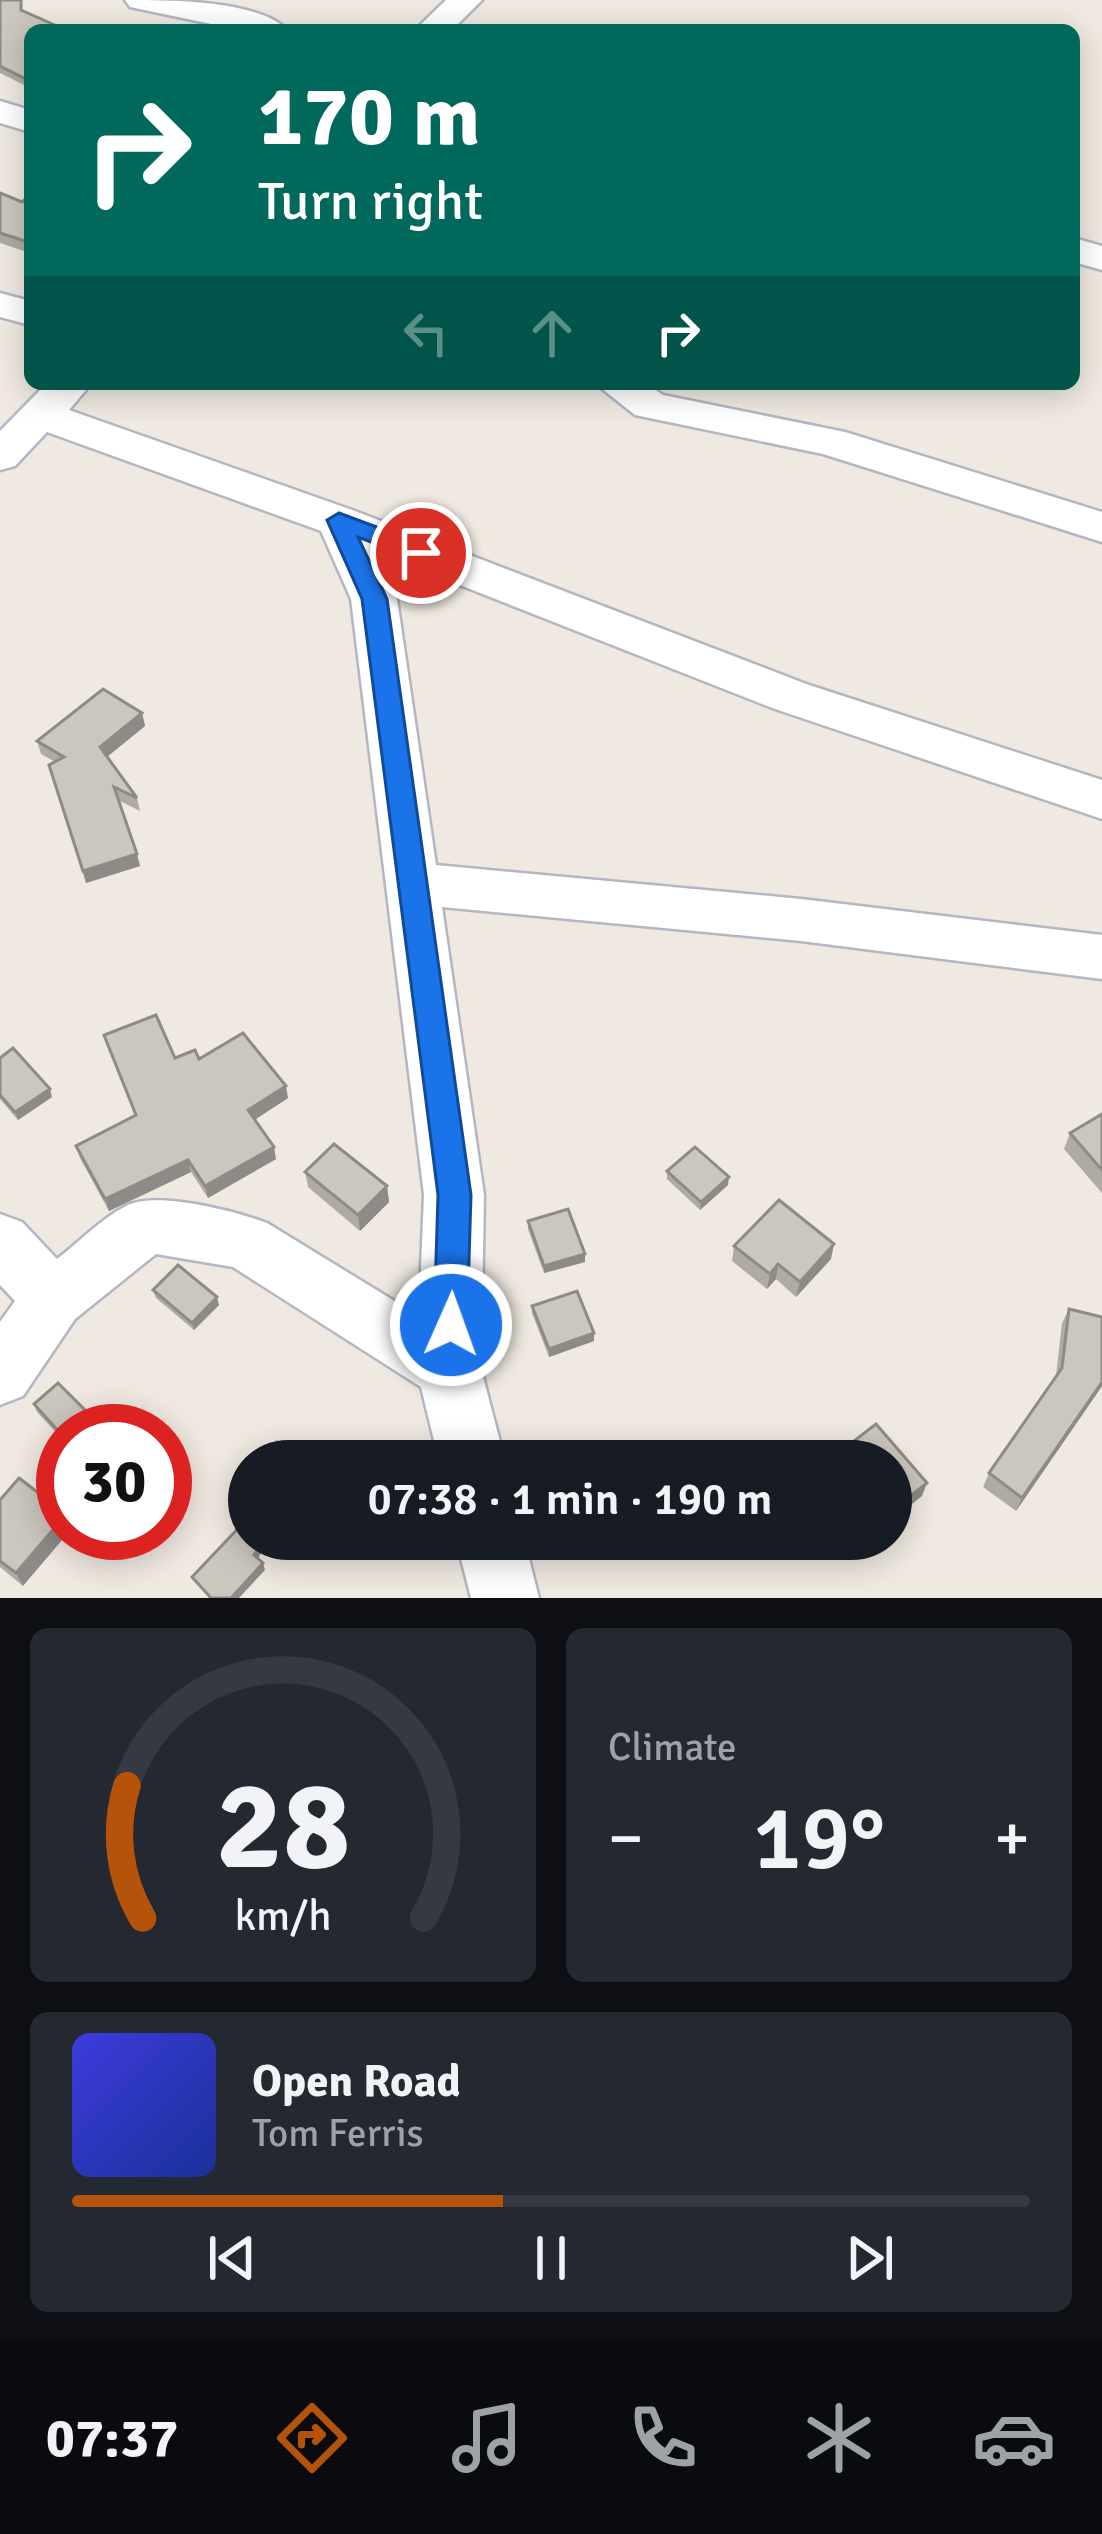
<!DOCTYPE html>
<html lang="en">
<head>
<meta charset="utf-8">
<style>
	body { margin:0; font-family:Signika,sans-serif; background:#242831; color:#f1f3f6; height:100vh; display:flex; flex-direction:column; font-size:45px; white-space:nowrap }
	* { box-sizing:border-box; margin:0 }
	p { font-size:39px; color:#9ea1a6 }
	.icon { flex:none; width:66px; height:66px; fill:none; stroke:currentColor; stroke-width:2; stroke-linecap:round; stroke-linejoin:round }
	.map { position:relative; height:1598px; overflow:hidden }
	.drawer { display:flex; flex-direction:column; gap:30px; padding:30px; background:#0d0f14; flex:1 }
	.drawer>* { flex:none }
	.top-card { position:absolute; left:24px; top:24px; width:1056px; height:366px; border-radius:18px; box-shadow:0 6px 30px #0003; background:#00695c; color:#fff; overflow:hidden }
	.speed { position:absolute; left:36px; top:1404px; display:flex; gap:24px; font-size:60px; font-weight:700; text-align:center }
	.speed>* { display:grid; place-content:center; width:156px; height:156px; border-radius:50%; background:#171b24; box-shadow:0 6px 30px #0003; line-height:1 }
	.speed .limit { border:18px solid #d22; background:#fff; color:#111 }
	.pin { position:absolute; display:grid; place-items:center; width:102px; height:102px; color:#fff; margin:-51px; border:6px solid #fff; border-radius:50%; box-shadow:0 3px 12px #0007 }
	.me { position:absolute; width:132px; margin:-66px; rotate:2deg; stroke-linejoin:round; filter:drop-shadow(0 0 9px #0008) }
	.turn { display:flex; align-items:center; gap:42px; height:252px; padding:0 36px; font-size:54px }
	.turn .icon { width:156px; height:156px; stroke-width:2.5 }
	.turn b { display:block; font-size:84px; line-height:102px }
	.lanes { display:flex; align-items:center; height:114px; padding:0 36px; background:#0003; justify-content:center; gap:60px; direction:ltr }
	.lanes .off { opacity:.35 }
	.big { font-size:90px; font-weight:600; line-height:1.1 }
	.drawer .tile { flex:1; display:flex; flex-direction:column; justify-content:center; gap:18px; min-width:0; padding:0 42px; border-radius:18px; background:#242831 }
	.drawer .dial { align-items:center; gap:0 }
	.dial svg { height:312px; overflow:visible; fill:none; stroke:#363941; stroke-width:7; stroke-linecap:round; text-anchor:middle }
	.dial text { fill:#f1f3f6; stroke:none }
	.song { display:flex; align-items:center; gap:36px }
	.cover { width:144px; height:144px; border-radius:18px; background:linear-gradient(135deg,hsl(240 70% 55%),hsl(230 70% 35%)) }
	.played { height:12px; border-radius:6px; background:linear-gradient(90deg,#b45309 45%,#363941 45%) }
	.keys { display:flex; justify-content:space-around; direction:ltr }
	.heat { display:flex; justify-content:space-between; align-items:center; font-size:66px; direction:ltr }
	.drawer .tiles { flex:1; display:grid; gap:30px; grid-template-columns:1fr 1fr }
	.tile:last-child { grid-column:span 2 }
	.trip { position:absolute; left:228px; top:1440px; width:684px; height:120px; border-radius:60px; background:#171b24; box-shadow:0 6px 30px #0003; font-weight:600; line-height:120px; text-align:center }
	.dock { display:flex; height:192px; justify-content:space-around; align-items:center; background:#090b0e; color:#9ea1a6 }
	.dock .icon { width:84px; height:84px }
	.dock .active { color:#b45309 }
	.dock b { font-size:54px; color:#f1f3f6 }
	.map>svg:first-child { display:block }
	.lines { fill:none; stroke-linecap:round; stroke-linejoin:round }
	.minor-casing { stroke:#b4b6c1; stroke-width:5 }
	.minor { fill:#fff; fill-rule:evenodd }
	.wall { fill:#afaba4 }
	.shaded-wall { fill:#8e8b86 }
	.building { fill:#cbc7bf; stroke:#8e8b86; stroke-width:3 }
	.route { fill:#1a73e8; stroke:#114b97; stroke-width:3 }
</style>
</head>
<body>
<div class="map">
<svg width="1102" height="1598" viewBox="0 0 1102 1598">
	<rect width="100%" height="100%" fill="#efe9e1"/>
	<g class="lines">
		<defs>
			<g id="minor">
				<path d="M125,0C166,0 260,0 287,30H240L130,7Z"/>
				<path d="M446,0H482L452,30H415Z"/>
				<path d="M0,101L30,110V132L0,123Z"/>
				<path d="M1074,238L1102,246V270L1074,262Z"/>
				<path d="M0,293L30,301V325L0,317Z"/>
				<path d="M46,384H91L69,410L355,511L809,685L1102,780V819L775,709L376,552L397,599L436,865L801,899L1102,935V979L801,941L442,907L484,1195L481,1369L505,1461H439L421,1387L233,1267L156,1254L75,1319L23,1396L0,1405V1322L15,1301L0,1285V1214L22,1222L57,1259C79,1242 101,1219 126,1206C155,1190 235,1211 267,1223L419,1316L424,1195L351,599L321,531L47,432L15,466L0,470V431Z"/>
				<path d="M596,384H646L663,395L845,432L1102,512V542L823,454L635,415Z"/>
				<path d="M456,1539H524L539,1598H471Z"/>
			</g>
		</defs>
		<use href="#minor" class="minor-casing"/>
		<use href="#minor" class="minor"/>
	</g>
	<g class="wall">
		<path d="M0,0H22V11L30,30V88L0,73Z"/>
		<path d="M0,193L22,202L30,195V253L0,243Z"/>
		<path d="M142,713L145,726L107,757L137,798L140,811L118,800L140,866L86,883L49,765L55,762L41,754L37,741Z"/>
		<path d="M104,1035L175,1058L199,1059L288,1098L254,1120L276,1159L208,1198L191,1172L109,1211L80,1158L76,1146L135,1115Z"/>
		<path d="M0,1058L52,1097L18,1120L0,1099Z"/>
		<path d="M1102,1114V1193L1064,1149L1070,1133Z"/>
		<path d="M667,1171L728,1185L700,1210L667,1179Z"/>
		<path d="M305,1172L387,1186L389,1202L360,1231L308,1187Z"/>
		<path d="M528,1221L585,1262L544,1273L528,1229Z"/>
		<path d="M734,1246L831,1259L796,1297L776,1279L767,1289L732,1261Z"/>
		<path d="M153,1290L219,1305L194,1330L156,1298Z"/>
		<path d="M532,1306L594,1341L549,1357L532,1313Z"/>
		<path d="M1069,1309L1102,1386L1016,1511L983,1487L989,1473L1056,1376L1062,1323Z"/>
		<path d="M34,1404L85,1410L88,1417L73,1431H63V1440L37,1412Z"/>
		<path d="M0,1500L23,1586L0,1567Z"/>
	</g>
	<g class="shaded-wall">
		<path d="M142,713L145,726L103,760L100,747Z"/>
		<path d="M137,854L140,866L86,883L83,871Z"/>
		<path d="M286,1086L288,1098L250,1123L248,1110Z"/>
		<path d="M50,1089L52,1097L18,1120L15,1112Z"/>
		<path d="M274,1147L276,1159L208,1198L205,1186Z"/>
		<path d="M188,1160L191,1172L109,1211L105,1199Z"/>
		<path d="M729,1177L728,1185L700,1210L701,1202Z"/>
		<path d="M387,1186L389,1202L360,1231L358,1215Z"/>
		<path d="M834,1244L831,1259L796,1297L800,1282Z"/>
		<path d="M585,1254V1262L544,1273V1266Z"/>
		<path d="M778,1264L776,1279L767,1289L770,1274Z"/>
		<path d="M217,1297L219,1305L194,1330L192,1323Z"/>
		<path d="M594,1333V1341L549,1357V1349Z"/>
		<path d="M1102,1382V1386L1016,1511L1022,1498Z"/>
		<path d="M85,1410L88,1417L73,1431H63V1440L60,1433Z"/>
		<path d="M927,1483L922,1496L891,1521V1511Z"/>
		<path d="M63,1518V1533H68L23,1586L16,1573Z"/>
		<path d="M264,1539H269L256,1562L254,1555Z"/>
		<path d="M263,1563L265,1570L239,1598H231Z"/>
	</g>
	<g class="building">
		<path d="M0,0H21V10L66,30H30V81L0,66Z"/>
		<path d="M0,193L22,202L30,195V240L28,242L0,233Z"/>
		<path d="M103,689L142,713L100,747L137,798L114,787L137,854L83,871L49,765L64,757L37,741Z"/>
		<path d="M156,1015L175,1058L195,1050L199,1059L243,1033L286,1086L248,1110L274,1147L205,1186L188,1160L105,1199L76,1146L136,1115L104,1035Z"/>
		<path d="M13,1048L50,1089L15,1112L0,1095V1058Z"/>
		<path d="M1102,1114V1170L1070,1133Z"/>
		<path d="M334,1144L387,1186L358,1215L305,1172Z"/>
		<path d="M695,1147L729,1177L701,1202L667,1171Z"/>
		<path d="M779,1200L834,1244L800,1282L778,1264L770,1274L734,1246Z"/>
		<path d="M568,1209L585,1254L544,1266L528,1221Z"/>
		<path d="M178,1265L217,1297L192,1323L153,1290Z"/>
		<path d="M577,1291L594,1333L549,1349L532,1306Z"/>
		<path d="M1069,1309L1102,1317V1382L1022,1498L989,1473L1062,1368Z"/>
		<path d="M58,1383L85,1410L60,1433L34,1404Z"/>
		<path d="M876,1424L927,1483L891,1511V1461H828Z"/>
		<path d="M277,1442L310,1459L309,1461H266Z"/>
		<path d="M580,1453L591,1461H573Z"/>
		<path d="M19,1478L63,1512V1518L16,1573L0,1561V1500Z"/>
		<path d="M249,1489V1507L241,1503Z"/>
		<path d="M249,1517V1539H264L254,1555L263,1563L231,1598H211L192,1577Z"/>
	</g>
	<path class="route" d="M339,513L430,547L433,553L421,561L358,537L387,599L471,1195L467,1325L462,1336L451,1341L439,1336L434,1325L438,1195L362,599L327,520Z"/>
</svg>
<div class="speed"><div class="limit">30</div></div>
<div class="pin" style="left:421px;top:553px;background:#d93025"><svg class="icon" aria-label="arrive" viewBox="0 0 24 24"><path d="M6 21V4h12l-3 4 3 4H6"/></svg></div>
<svg class="me" style="left:451px;top:1325px" viewBox="-20 -20 40 40"><circle r="17" fill="#1a73e8" stroke="#fff" stroke-width="3"/><path d="M0-11L8 9 0 5-8 9z" fill="#fff"/></svg>
<div class="trip">07:38 · 1 min · 190 m</div>
<div class="top-card">
<div class="turn"><svg class="icon" aria-label="right" viewBox="0 0 24 24"><path d="M7 20v-9h11M14 6l5 5-5 5"/></svg><div><b>170 m</b>Turn right</div></div>
<div class="lanes"><svg class="icon off" aria-label="left" viewBox="0 0 24 24"><path d="M17 20v-9H6M10 6l-5 5 5 5"/></svg><svg class="icon off" aria-label="ahead" viewBox="0 0 24 24"><path d="M12 20V5M6 11l6-6 6 6"/></svg><svg class="icon" aria-label="right" viewBox="0 0 24 24"><path d="M7 20v-9h11M14 6l5 5-5 5"/></svg></div>
</div>
</div>
<section class="drawer">
<div class="tiles">
<div class="tile dial"><svg viewBox="0 0 100 80">
<path d="M14 69A42 42 0 1 1 86 69"/>
<path d="M14 69A42 42 0 0 1 10 35" stroke="#b45309"/>
<text x="50" y="56" font-size="32" font-weight="700">28</text>
<text x="50" y="72" font-size="11">km/h</text>
</svg></div>
<div class="tile"><p>Climate</p>
<div class="heat"><a>−</a><b class="big">19°</b><a>+</a></div>
</div>
<div class="tile">
<div class="song"><i class="cover"></i><div><b>Open Road</b><p>Tom Ferris</p></div></div>
<div class="played"></div>
<div class="keys"><svg class="icon" aria-label="previous" viewBox="0 0 24 24"><path d="M18 5L8 12l10 7zM5 5v14"/></svg><svg class="icon" aria-label="pause" viewBox="0 0 24 24"><path d="M8 5v14M16 5v14"/></svg><svg class="icon" aria-label="next" viewBox="0 0 24 24"><path d="M6 5l10 7-10 7zM19 5v14"/></svg></div>
</div>
</div>
</section>
<nav class="dock">
<b>07:37</b>
<svg class="icon active" aria-label="directions" viewBox="0 0 24 24"><path d="M12 3l9 9-9 9-9-9zM9 14v-3h6M13 9l2 2-2 2"/></svg>
<svg class="icon" aria-label="music" viewBox="0 0 24 24"><path d="M9 18V5l10-2v13"/><circle cx="6" cy="18" r="3"/><circle cx="16" cy="16" r="3"/></svg>
<svg class="icon" aria-label="phone" viewBox="0 0 24 24"><path d="M5 4h4l2 5-3 2q2 4 5 5l2-3 5 2v4C11 20 4 13 5 4z"/></svg>
<svg class="icon" aria-label="climate" viewBox="0 0 24 24"><path d="M12 3v18M4 7l16 10M4 17L20 7"/></svg>
<svg class="icon" aria-label="car" viewBox="0 0 24 24"><path d="M5 17H2v-5l4-1 3-4h7l3 4 3 1v5h-3M9 17h6M6 11h13"/><circle cx="7" cy="17" r="2"/><circle cx="17" cy="17" r="2"/></svg>
</nav>
</body>
</html>
